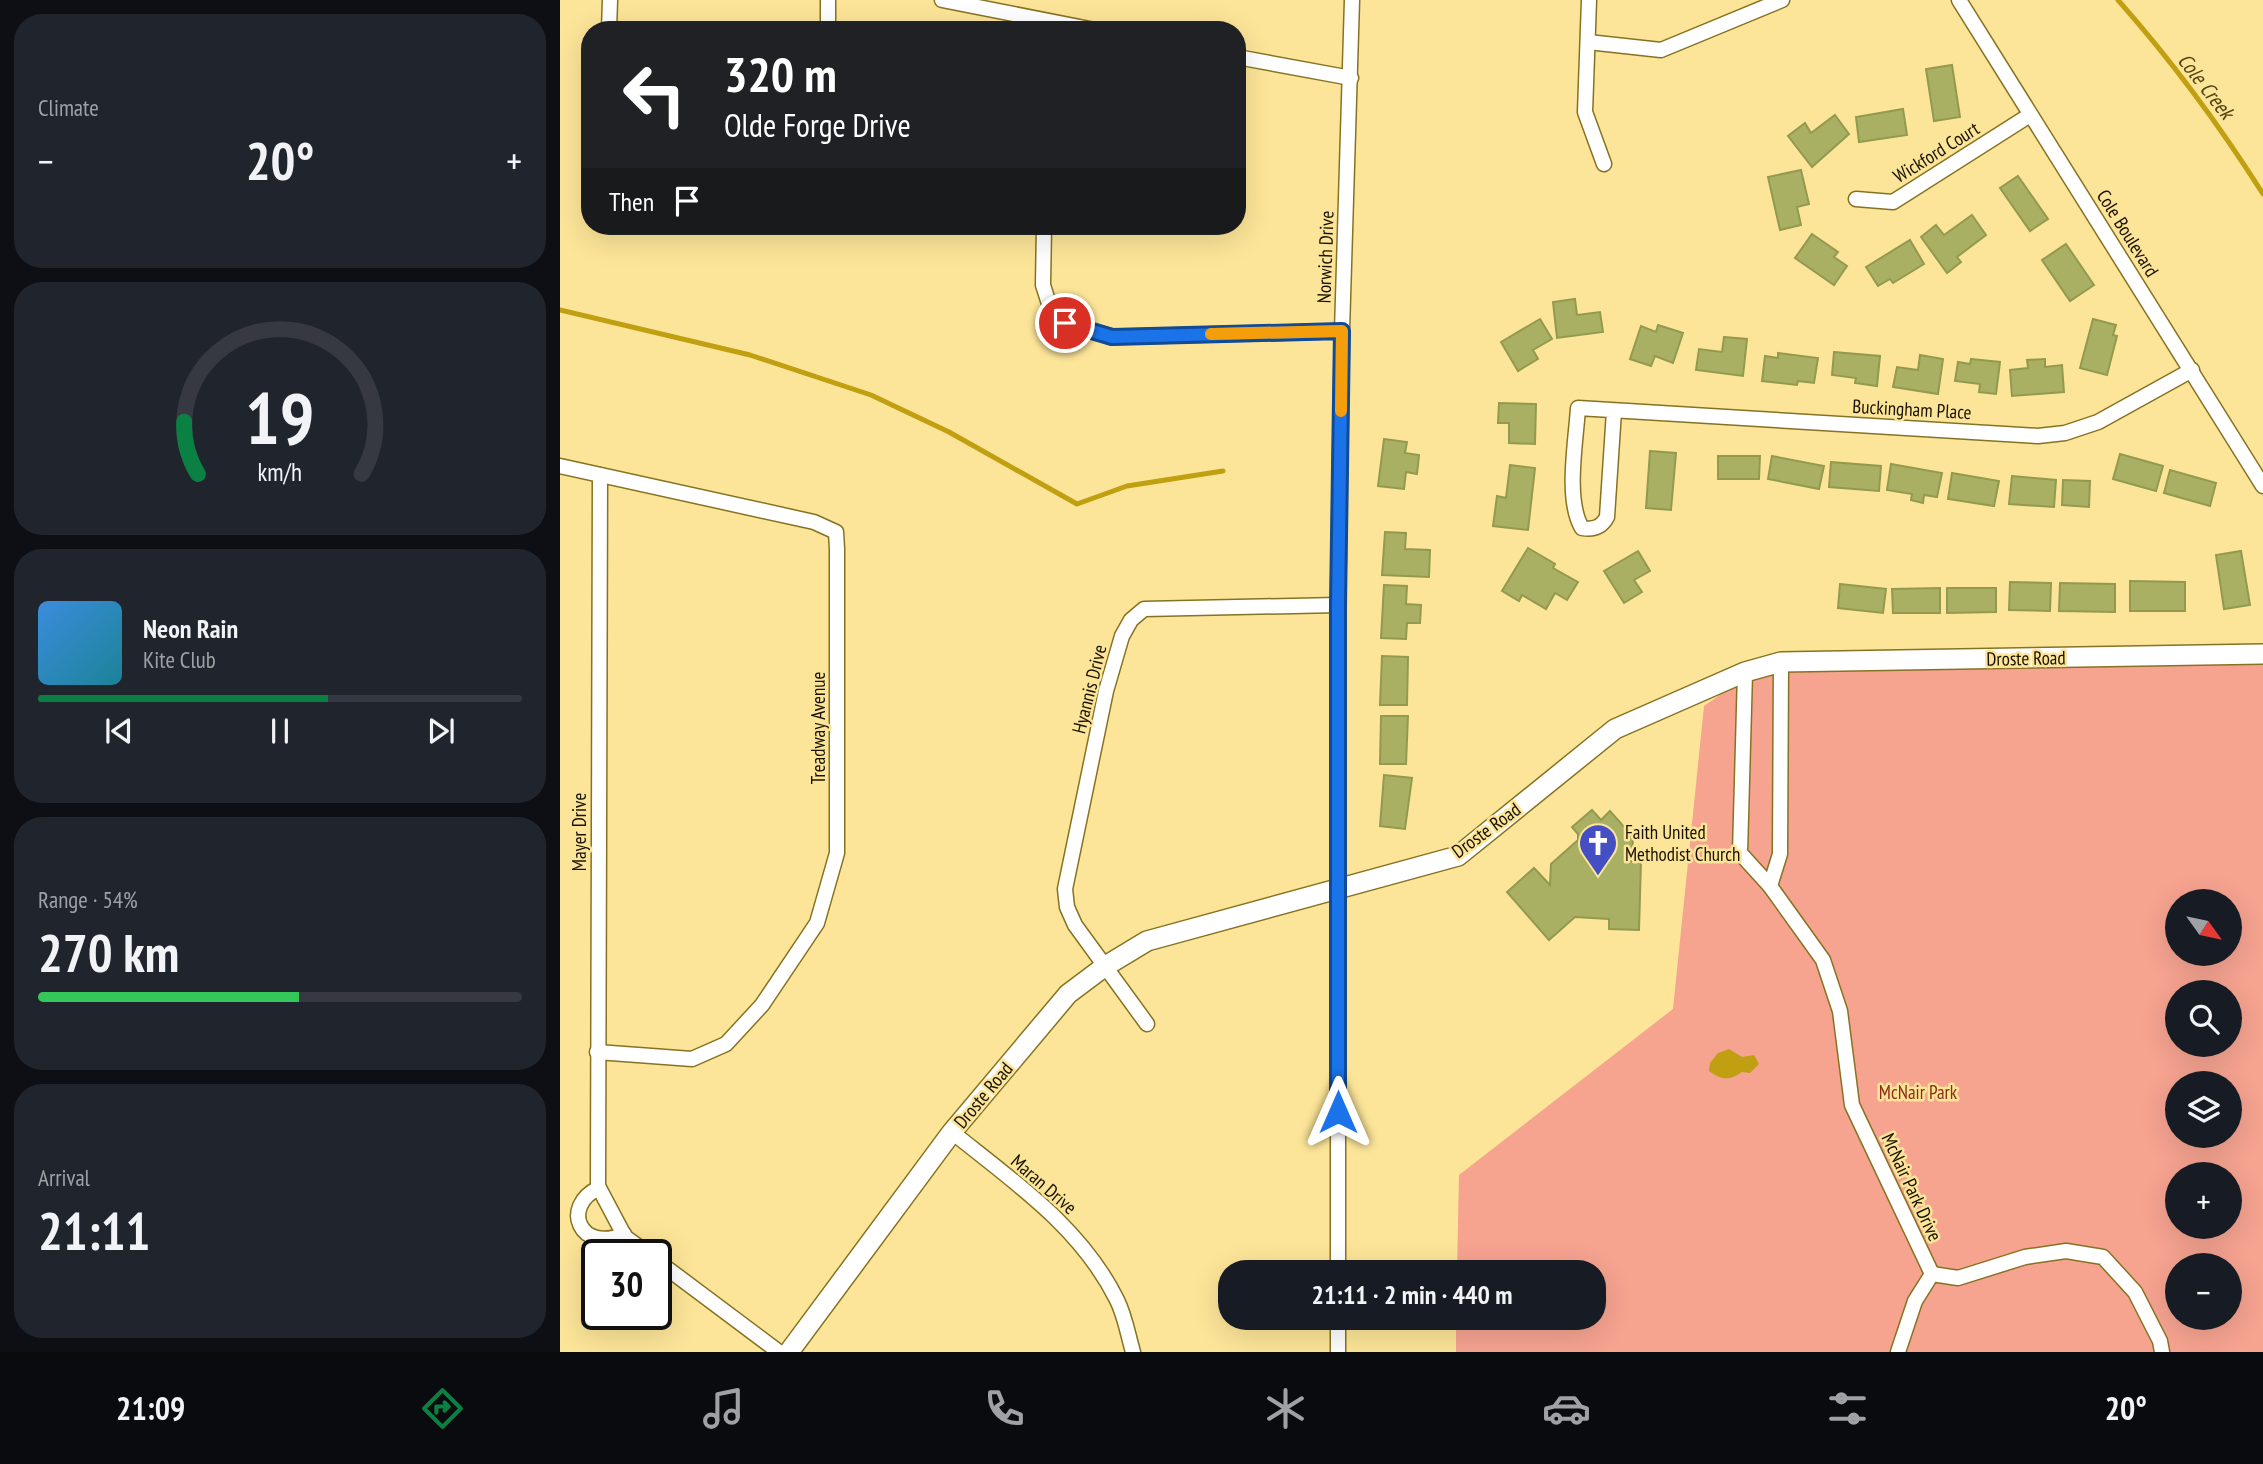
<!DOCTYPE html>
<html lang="en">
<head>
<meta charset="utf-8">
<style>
	body { margin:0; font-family:"PT Sans Narrow",sans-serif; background:#20242c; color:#f1f3f6; height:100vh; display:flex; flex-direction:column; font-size:26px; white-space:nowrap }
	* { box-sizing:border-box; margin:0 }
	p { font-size:23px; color:#9ea1a6 }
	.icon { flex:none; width:38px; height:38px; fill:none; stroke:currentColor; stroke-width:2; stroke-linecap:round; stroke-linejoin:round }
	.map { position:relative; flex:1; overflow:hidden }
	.details { display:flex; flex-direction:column; gap:14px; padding:14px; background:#0d0f14; width:560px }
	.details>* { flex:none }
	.guide { position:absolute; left:21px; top:21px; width:665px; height:214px; border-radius:28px; box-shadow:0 7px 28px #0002; background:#202124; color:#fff; overflow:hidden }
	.needle { width:46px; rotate:123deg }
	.controls { position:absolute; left:1605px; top:889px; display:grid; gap:14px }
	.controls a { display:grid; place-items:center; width:77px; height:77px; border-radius:50%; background:#171b24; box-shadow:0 7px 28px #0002; font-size:35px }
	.speed { position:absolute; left:21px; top:1239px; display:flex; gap:14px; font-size:35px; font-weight:700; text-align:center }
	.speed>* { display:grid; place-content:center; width:91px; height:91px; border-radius:50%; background:#171b24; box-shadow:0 7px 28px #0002; line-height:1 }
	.speed .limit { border:4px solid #111; border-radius:10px; background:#fff; color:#111 }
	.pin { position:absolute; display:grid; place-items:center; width:60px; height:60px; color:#fff; margin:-30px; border:4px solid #fff; border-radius:50%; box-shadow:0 2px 7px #0007 }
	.me { position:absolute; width:77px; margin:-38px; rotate:0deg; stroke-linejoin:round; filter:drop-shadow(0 0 5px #0008) }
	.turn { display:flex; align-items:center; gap:24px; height:147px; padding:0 28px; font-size:32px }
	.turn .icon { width:91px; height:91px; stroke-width:2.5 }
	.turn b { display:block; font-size:49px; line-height:60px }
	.then { display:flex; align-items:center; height:66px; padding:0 28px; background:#0003; gap:14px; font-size:26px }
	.big { font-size:52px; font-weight:700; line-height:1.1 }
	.details .tile { flex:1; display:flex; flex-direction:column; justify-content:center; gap:10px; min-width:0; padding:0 24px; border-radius:28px; background:#20242c }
	.details .dial { align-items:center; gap:0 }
	.dial svg { height:182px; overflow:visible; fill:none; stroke:#363941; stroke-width:7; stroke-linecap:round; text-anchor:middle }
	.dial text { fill:#f1f3f6; stroke:none }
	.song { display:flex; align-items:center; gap:21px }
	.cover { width:84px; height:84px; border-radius:10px; background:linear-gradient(135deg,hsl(210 70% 55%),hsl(190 70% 35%)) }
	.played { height:7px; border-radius:4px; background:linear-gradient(90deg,#0b8043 60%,#363941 60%) }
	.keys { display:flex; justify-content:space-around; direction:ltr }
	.heat { display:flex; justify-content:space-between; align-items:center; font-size:38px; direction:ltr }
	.charge { height:10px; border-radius:5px; background:linear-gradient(90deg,#34c759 54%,#363941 0) }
	.trip { position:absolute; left:658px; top:1260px; width:388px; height:70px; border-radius:28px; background:#171b24; box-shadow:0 7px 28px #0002; font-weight:700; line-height:70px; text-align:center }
	.tabs { display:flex; height:112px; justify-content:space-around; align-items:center; background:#090b0e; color:#9ea1a6 }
	.tabs .icon { width:49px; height:49px }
	.tabs .current { color:#0b8043 }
	.tabs b { font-size:32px; color:#f1f3f6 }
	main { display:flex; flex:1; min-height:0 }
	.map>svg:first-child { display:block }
	.green { fill:#f6a390; fill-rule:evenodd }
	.water { fill:#c09f10 }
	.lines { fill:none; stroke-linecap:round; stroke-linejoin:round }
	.stream { stroke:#c09f10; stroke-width:5 }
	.building { fill:#a9b064; stroke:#939a4e; stroke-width:2 }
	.street-casing { stroke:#877222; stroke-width:17 }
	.secondary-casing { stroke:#877222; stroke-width:22 }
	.street { stroke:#fff; stroke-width:14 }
	.secondary { stroke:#fff; stroke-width:19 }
	.route-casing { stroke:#114b97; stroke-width:18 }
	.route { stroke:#1a73e8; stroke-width:12 }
	.slow { stroke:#f59e0b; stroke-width:12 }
	.labels { text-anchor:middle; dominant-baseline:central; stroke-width:5; stroke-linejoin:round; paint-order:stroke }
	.street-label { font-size:19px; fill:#181100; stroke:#fce598 }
	.poi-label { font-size:19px; fill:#181100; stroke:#fce598; text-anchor:start }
	.park-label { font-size:19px; fill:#8f2b16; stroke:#fce598 }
	.water-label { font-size:21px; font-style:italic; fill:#524412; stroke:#fce598 }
</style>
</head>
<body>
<main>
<section class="details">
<div class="tile"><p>Climate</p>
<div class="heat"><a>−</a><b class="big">20°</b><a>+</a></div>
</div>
<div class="tile dial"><svg viewBox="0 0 100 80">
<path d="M14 69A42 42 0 1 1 86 69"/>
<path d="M14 69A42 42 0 0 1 8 46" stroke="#0b8043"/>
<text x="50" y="56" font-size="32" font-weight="700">19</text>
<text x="50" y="72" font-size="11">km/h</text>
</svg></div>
<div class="tile">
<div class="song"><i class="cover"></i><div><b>Neon Rain</b><p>Kite Club</p></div></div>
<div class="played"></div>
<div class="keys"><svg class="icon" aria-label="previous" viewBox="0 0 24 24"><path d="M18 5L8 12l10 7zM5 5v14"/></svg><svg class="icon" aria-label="pause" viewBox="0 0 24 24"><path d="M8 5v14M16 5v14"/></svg><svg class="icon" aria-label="next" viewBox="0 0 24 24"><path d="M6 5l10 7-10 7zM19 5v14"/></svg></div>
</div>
<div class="tile"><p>Range · 54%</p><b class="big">270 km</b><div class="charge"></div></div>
<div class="tile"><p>Arrival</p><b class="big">21:11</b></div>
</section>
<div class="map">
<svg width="1703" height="1352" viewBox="0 0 1703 1352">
	<rect width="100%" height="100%" fill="#fce598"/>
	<path class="green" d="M1703,657V1352H896V1318H1034V1272H897L899,1175L1113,1009L1144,706L1199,668ZM1617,901H1670V954H1617ZM1617,992H1670V1045H1617ZM1617,1083H1670V1136H1617ZM1617,1174H1670V1227H1617ZM1617,1265H1670V1318H1617Z"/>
	<path class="water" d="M1169,1049L1182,1057L1194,1055L1199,1064L1190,1073L1182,1072C1169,1081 1162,1080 1149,1071L1150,1063L1158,1053Z"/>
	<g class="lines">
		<g class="stream">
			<path d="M1558,0C1612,61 1660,126 1703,194"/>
			<path d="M0,310L190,355L311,395L389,432L517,504L567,486L663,471"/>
		</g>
	</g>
	<g class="building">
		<path d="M1392,65L1400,117L1374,121L1366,69Z"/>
		<path d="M1343,109L1347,135L1299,142L1296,117Z"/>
		<path d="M1275,115L1289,134L1252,167L1228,136L1245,123L1251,133Z"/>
		<path d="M1241,170L1249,204L1237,207L1241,225L1220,230L1208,177Z"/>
		<path d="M1458,176L1488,219L1470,231L1440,188Z"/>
		<path d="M1412,215L1426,235L1397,257L1401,262L1387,273L1361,237L1376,225L1384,235Z"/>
		<path d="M1252,234L1278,252L1274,257L1287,266L1274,285L1235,258Z"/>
		<path d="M1350,240L1364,264L1333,283L1330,279L1318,286L1306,267Z"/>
		<path d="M1506,244L1534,285L1510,301L1482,260Z"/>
		<path d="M1015,299L1017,315L1040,312L1043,332L997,338L993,302Z"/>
		<path d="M980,319L992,339L973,350L978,359L958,371L941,342Z"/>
		<path d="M1533,319L1556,325L1553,335L1557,336L1547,375L1520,368Z"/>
		<path d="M1098,325L1123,333L1113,363L1095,356L1091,366L1070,359L1081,326L1096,332Z"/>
		<path d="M1164,337L1187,339L1183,376L1136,370L1139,349L1162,352Z"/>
		<path d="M1274,352L1320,356L1317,386L1295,383L1296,378L1272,375Z"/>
		<path d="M1218,353L1258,358L1254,383L1238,381L1237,385L1202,381L1205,356L1218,358Z"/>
		<path d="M1360,355L1383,359L1378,394L1333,387L1337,367L1358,370Z"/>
		<path d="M1411,359L1440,362L1436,394L1419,392L1420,384L1395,381L1398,362L1410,364Z"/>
		<path d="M1485,359V367L1502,365L1504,392L1452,396L1450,370L1468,368L1467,360Z"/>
		<path d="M939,403L976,404L975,444L949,443V423H938Z"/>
		<path d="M824,439L847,442L845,453L859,455L857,474L846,472L844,489L818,486Z"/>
		<path d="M1090,451L1116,453L1111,510L1086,508Z"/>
		<path d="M1560,454L1603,466L1596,491L1553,479Z"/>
		<path d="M1158,456H1200L1199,479H1158Z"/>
		<path d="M1212,456L1264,466L1259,489L1208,479Z"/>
		<path d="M1271,462L1321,466L1319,491L1269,487Z"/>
		<path d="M1331,464L1382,473L1377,497L1364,495L1363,503L1351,500L1352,494L1327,490Z"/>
		<path d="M950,465L975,468L968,530L933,526L937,496L946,498Z"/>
		<path d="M1610,470L1656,483L1650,506L1604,493Z"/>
		<path d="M1392,473L1439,481L1434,506L1388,499Z"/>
		<path d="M1452,476L1496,480L1494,507L1449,504Z"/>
		<path d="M1503,480L1530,481L1529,507L1502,505Z"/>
		<path d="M825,532L846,533L845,549L870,550L869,577L822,575Z"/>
		<path d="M968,548L995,564L993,568L1018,582L1007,600L995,593L986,609L962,595L959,601L942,591Z"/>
		<path d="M1078,551L1090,571L1074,580L1082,592L1064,603L1044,571Z"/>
		<path d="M1681,551L1690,605L1664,609L1656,555Z"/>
		<path d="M1570,581L1625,582V611H1570Z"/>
		<path d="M1450,582L1491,583L1490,611L1449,610Z"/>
		<path d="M1500,583L1555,584V612L1499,611Z"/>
		<path d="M1280,584L1326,589L1323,613L1278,608Z"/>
		<path d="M824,585L847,586L846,604L861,605L860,623H847L846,639L821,638Z"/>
		<path d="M1380,588V613H1333L1332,589Z"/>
		<path d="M1387,588H1436V612L1387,613Z"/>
		<path d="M822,656L848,657L847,705H820Z"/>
		<path d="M821,716H848L846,764H820Z"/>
		<path d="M824,775L852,778L845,829L820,826Z"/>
		<path d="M1032,810L1041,820L1050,811L1073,837L1072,861H1081L1079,930L1049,929V919L1015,917L989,940L947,892L974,868L990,885L991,864L1018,840V834L1012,827Z"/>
	</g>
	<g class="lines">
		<defs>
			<g id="street">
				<path d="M382,0L535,30"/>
				<path d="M1029,0L1025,112L1044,164"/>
				<path d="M1399,0L1703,486"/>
				<path d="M49,30L50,0"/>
				<path d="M268,30V0"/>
				<path d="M1028,42L1101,50L1222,0"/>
				<path d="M677,57L791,78"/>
				<path d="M1296,199L1333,202L1470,115"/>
				<path d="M484,226L483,285L490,307L505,323L553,337L782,331"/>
				<path d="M1054,411L1047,517C1041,528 1033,530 1022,528C1005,500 1016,441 1018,408L1478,436L1505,433L1538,422L1632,370"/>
				<path d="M0,466L254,522L276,532L277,549V853L257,923L202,1005L166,1044L132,1059L37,1052"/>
				<path d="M40,475L38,1186L65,1237L90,1255"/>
				<path d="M1185,672L1180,853L1210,886L1220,854L1221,662"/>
				<path d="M1210,886L1263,960L1280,1011L1292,1105L1372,1274"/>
				<path d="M587,1024L515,925L507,907L505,889L546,691L562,636L571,620L584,609L778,605"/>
				<path d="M392,1132C454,1182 521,1227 557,1300C565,1316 568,1335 573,1352"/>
				<path d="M39,1188C0,1206 20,1254 64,1234"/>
				<path d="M96,1260L219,1352"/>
				<path d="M778,1272V605L782,331L792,0"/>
				<path d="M778,1318V1352"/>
				<path d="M1338,1352L1355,1301L1372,1274L1398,1278L1465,1257L1506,1251L1543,1257L1575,1292L1600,1341L1602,1352"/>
			</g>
			<path id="secondary" d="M229,1352L392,1132L508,994L544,967L587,941L898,856L1055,729L1185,672L1221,662L1703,654"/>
		</defs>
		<use href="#street" class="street-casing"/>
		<use href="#secondary" class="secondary-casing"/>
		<use href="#street" class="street"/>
		<use href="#secondary" class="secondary"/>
	</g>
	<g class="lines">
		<defs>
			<path id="route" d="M505,323L552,337L782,331L778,605V1112"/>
		</defs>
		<use href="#route" class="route-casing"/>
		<use href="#route" class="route"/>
		<path class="slow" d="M651,334L782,331L781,411"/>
	</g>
	<defs>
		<symbol id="church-pin" viewBox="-11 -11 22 30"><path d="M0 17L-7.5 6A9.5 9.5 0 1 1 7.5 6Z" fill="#444fc4" stroke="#fce598"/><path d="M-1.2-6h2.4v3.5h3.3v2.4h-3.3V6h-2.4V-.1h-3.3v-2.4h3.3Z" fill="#fff"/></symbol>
	</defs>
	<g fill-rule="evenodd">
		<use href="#church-pin" x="1016" y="821" width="44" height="60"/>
	</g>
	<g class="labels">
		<g class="street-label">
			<text transform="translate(1376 152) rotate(-32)">Wickford Court</text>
			<text transform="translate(1568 233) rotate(58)">Cole Boulevard</text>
			<text transform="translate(765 257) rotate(-88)">Norwich Drive</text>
			<text transform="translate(1352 409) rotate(3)">Buckingham Place</text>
			<text transform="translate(1466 658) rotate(-1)">Droste Road</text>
			<text transform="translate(529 689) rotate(-76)">Hyannis Drive</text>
			<text transform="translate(258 728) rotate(-90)">Treadway Avenue</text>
			<text transform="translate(926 830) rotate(-36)">Droste Road</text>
			<text transform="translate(19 832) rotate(-90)">Mayer Drive</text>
			<text transform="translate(423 1095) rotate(-50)">Droste Road</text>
			<text transform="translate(484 1184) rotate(41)">Maran Drive</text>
			<text transform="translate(1352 1187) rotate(65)">McNair Park Drive</text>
		</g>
		<g class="poi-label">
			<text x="1065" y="832">Faith United<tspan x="1065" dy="22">Methodist Church</tspan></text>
		</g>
		<g class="park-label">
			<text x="1358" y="1092">McNair Park</text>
		</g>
		<g class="water-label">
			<text transform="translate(1646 86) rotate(52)">Cole Creek</text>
		</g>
	</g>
</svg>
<div class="controls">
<a><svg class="needle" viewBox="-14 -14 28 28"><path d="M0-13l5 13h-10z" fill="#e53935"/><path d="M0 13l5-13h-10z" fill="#9ea1a6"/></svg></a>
<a><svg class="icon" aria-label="search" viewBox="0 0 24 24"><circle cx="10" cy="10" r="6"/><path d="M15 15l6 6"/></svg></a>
<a><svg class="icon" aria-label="layers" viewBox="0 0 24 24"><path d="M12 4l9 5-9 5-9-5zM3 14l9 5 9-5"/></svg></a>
<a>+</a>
<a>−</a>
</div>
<div class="speed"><div class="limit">30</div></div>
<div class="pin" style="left:505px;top:323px;background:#d93025"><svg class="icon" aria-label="arrive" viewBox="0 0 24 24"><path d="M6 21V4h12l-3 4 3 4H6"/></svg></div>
<svg class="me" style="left:778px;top:1112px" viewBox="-20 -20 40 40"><path d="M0-17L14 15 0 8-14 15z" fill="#1a73e8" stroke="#fff" stroke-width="4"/></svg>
<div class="trip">21:11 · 2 min · 440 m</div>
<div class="guide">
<div class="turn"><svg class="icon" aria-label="left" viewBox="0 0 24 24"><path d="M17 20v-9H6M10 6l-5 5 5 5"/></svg><div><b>320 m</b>Olde Forge Drive</div></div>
<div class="then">Then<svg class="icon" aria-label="arrive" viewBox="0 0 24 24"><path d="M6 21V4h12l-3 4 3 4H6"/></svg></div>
</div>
</div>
</main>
<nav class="tabs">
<b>21:09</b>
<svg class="icon current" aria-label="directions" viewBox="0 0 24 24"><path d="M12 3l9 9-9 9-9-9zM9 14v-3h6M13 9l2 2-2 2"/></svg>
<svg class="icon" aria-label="music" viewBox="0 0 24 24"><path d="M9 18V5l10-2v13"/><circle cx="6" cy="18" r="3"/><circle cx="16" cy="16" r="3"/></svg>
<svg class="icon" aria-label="phone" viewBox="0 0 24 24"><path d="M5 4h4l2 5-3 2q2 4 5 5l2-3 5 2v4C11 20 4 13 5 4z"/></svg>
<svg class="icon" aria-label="climate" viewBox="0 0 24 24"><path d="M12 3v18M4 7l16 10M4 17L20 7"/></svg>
<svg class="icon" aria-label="car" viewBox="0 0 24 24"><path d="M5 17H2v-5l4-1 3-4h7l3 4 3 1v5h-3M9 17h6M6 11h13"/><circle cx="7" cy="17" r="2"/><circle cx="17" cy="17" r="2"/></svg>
<svg class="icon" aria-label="filters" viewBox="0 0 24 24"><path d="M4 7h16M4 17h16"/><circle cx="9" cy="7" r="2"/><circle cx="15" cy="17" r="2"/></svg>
<b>20°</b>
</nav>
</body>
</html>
